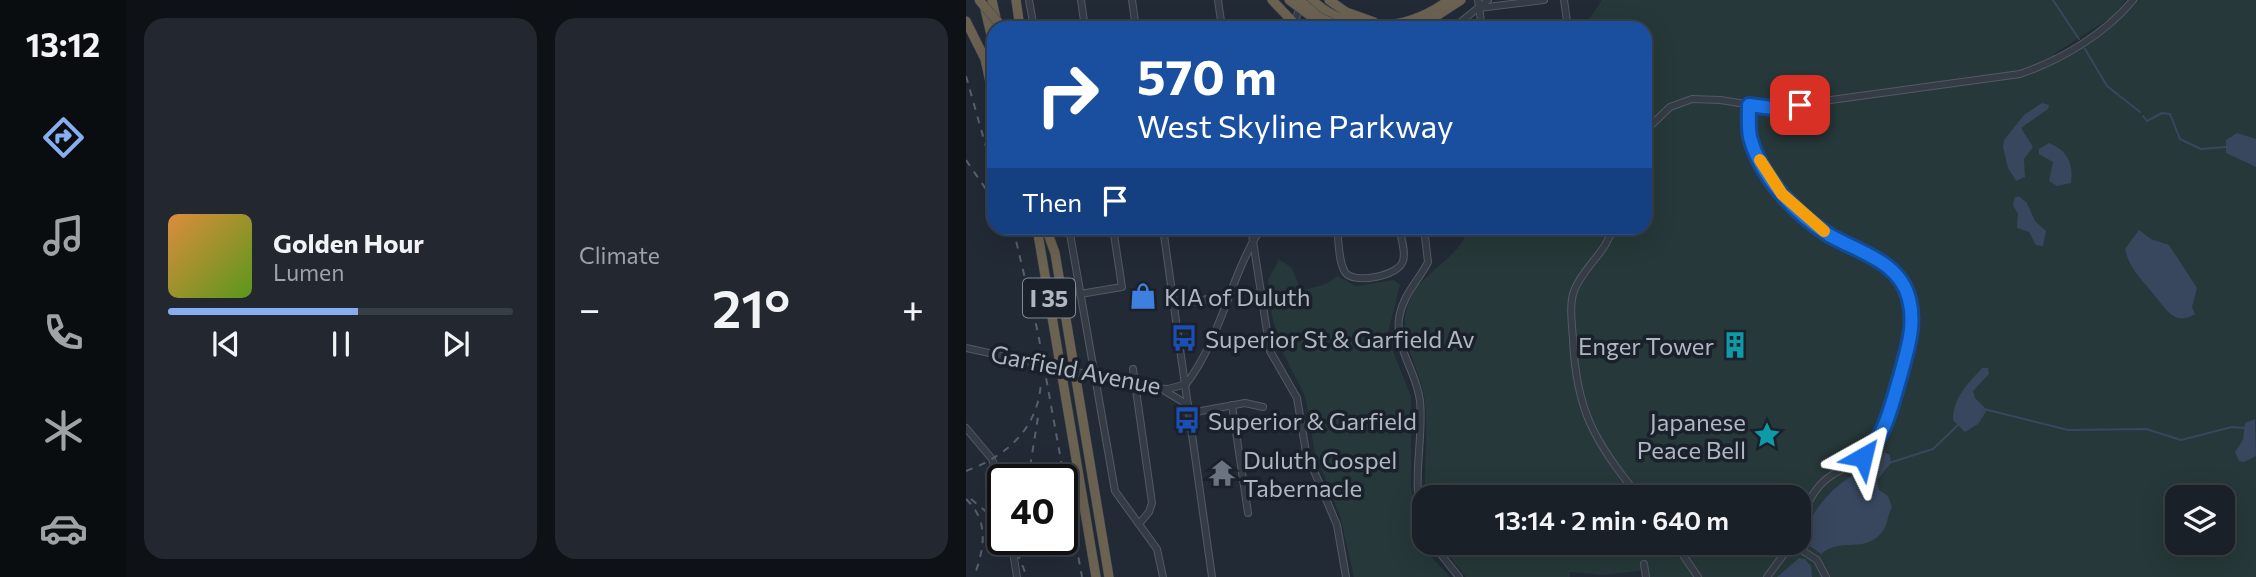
<!DOCTYPE html>
<html lang="en">
<head>
<meta charset="utf-8">
<style>
	body { margin:0; font-family:Commissioner,sans-serif; background:#232830; color:#f1f3f6; height:100vh; display:flex; flex-direction:column; font-size:26px; white-space:nowrap }
	* { box-sizing:border-box; margin:0 }
	p { font-size:23px; color:#9fa3a8 }
	.icon { flex:none; width:38px; height:38px; fill:none; stroke:currentColor; stroke-width:2; stroke-linecap:round; stroke-linejoin:round }
	.map { position:relative; flex:1; overflow:hidden }
	.drawer { display:flex; flex-direction:column; gap:18px; padding:18px; background:#0e1216; width:840px }
	.drawer>* { flex:none }
	.banner { position:absolute; left:21px; top:21px; width:665px; height:214px; border-radius:21px; box-shadow:0 7px 28px #0002,0 0 0 2px #383e45; background:#1a4fa0; color:#fff; overflow:hidden }
	.fabs { position:absolute; left:1199px; top:485px; display:grid; gap:14px }
	.fabs a { display:grid; place-items:center; width:70px; height:70px; border-radius:14px; background:#1a2028; box-shadow:0 7px 28px #0002,0 0 0 2px #383e45; font-size:35px }
	.speed { position:absolute; left:21px; top:464px; display:flex; gap:14px; font-size:35px; font-weight:700; text-align:center }
	.speed>* { display:grid; place-content:center; width:91px; height:91px; border-radius:50%; background:#1a2028; box-shadow:0 7px 28px #0002,0 0 0 2px #383e45; line-height:1 }
	.speed .limit { border:4px solid #111; border-radius:10px; background:#fff; color:#111 }
	.pin { position:absolute; display:grid; place-items:center; width:60px; height:60px; color:#fff; margin:-30px; border-radius:14px; box-shadow:0 4px 10px #0006 }
	.me { position:absolute; width:77px; margin:-38px; rotate:37deg; stroke-linejoin:round; filter:drop-shadow(0 0 5px #0008) }
	.turn { display:flex; align-items:center; gap:24px; height:147px; padding:0 35px; font-size:32px }
	.turn .icon { width:91px; height:91px; stroke-width:2.5 }
	.turn b { display:block; font-size:49px; line-height:60px }
	.then { display:flex; align-items:center; height:66px; padding:0 35px; background:#0003; gap:14px; font-size:26px }
	.big { font-size:52px; font-weight:600; line-height:1.1 }
	.drawer .card { flex:1; display:flex; flex-direction:column; justify-content:center; gap:10px; min-width:0; padding:0 24px; border-radius:21px; background:#232830 }
	.song { display:flex; align-items:center; gap:21px }
	.cover { width:84px; height:84px; border-radius:10px; background:linear-gradient(135deg,hsl(30 70% 55%),hsl(90 70% 35%)) }
	.played { height:7px; border-radius:4px; background:linear-gradient(90deg,#87aef0 55%,#383e45 55%) }
	.keys { display:flex; justify-content:space-around; direction:ltr }
	.heat { display:flex; justify-content:space-between; align-items:center; font-size:38px; direction:ltr }
	.drawer .tiles { flex:1; display:grid; gap:18px; grid-template-columns:repeat(2,1fr) }
	.trip { position:absolute; left:446px; top:485px; width:399px; height:70px; border-radius:21px; background:#1a2028; box-shadow:0 7px 28px #0002,0 0 0 2px #383e45; font-weight:600; line-height:70px; text-align:center }
	main { display:flex; flex:1; min-height:0 }
	.dock { display:flex; flex-direction:column; width:126px; justify-content:space-around; align-items:center; background:#0a0d10; color:#9fa3a8 }
	.dock .icon { width:49px; height:49px }
	.dock .current { color:#87aef0 }
	.dock b { font-size:32px; color:#f1f3f6 }
	.map>svg:first-child { display:block }
	.green { fill:#263839; fill-rule:evenodd }
	.water { fill:#38475e }
	.lines { fill:none; stroke-linecap:round; stroke-linejoin:round }
	.stream { stroke:#38475e; stroke-width:2 }
	.minor-casing { stroke:#525a64; stroke-width:8 }
	.highway-casing { stroke:#3f4751; stroke-width:10 }
	.minor { stroke:#353c46; stroke-width:6 }
	.highway { stroke:#6c6252; stroke-width:9 }
	.rail { stroke:#57606d; stroke-width:2; stroke-dasharray:7 7; stroke-linecap:butt }
	.minor-bridge-casing { stroke:#525a64; stroke-width:8; stroke-linecap:butt }
	.highway-bridge-casing { stroke:#3f4751; stroke-width:10; stroke-linecap:butt }
	.minor-bridge { stroke:#353c46; stroke-width:6 }
	.highway-bridge { stroke:#6c6252; stroke-width:9 }
	.route-casing { stroke:#114b97; stroke-width:18 }
	.route { stroke:#1a73e8; stroke-width:12 }
	.slow { stroke:#f59e0b; stroke-width:12 }
	.labels { text-anchor:middle; dominant-baseline:central; stroke-width:7; stroke-linejoin:round; paint-order:stroke }
	.shield { fill:#1a212b; stroke:#828a95; stroke-width:2 }
	.shield-label { font-size:23px; font-weight:bold; fill:#afb7c3 }
	.poi-label { font-size:24px; fill:#afb7c3; stroke:#1a212b; text-anchor:start }
	.street-label { font-size:24px; fill:#afb7c3; stroke:#1a212b }
</style>
</head>
<body>
<main>
<nav class="dock">
<b>13:12</b>
<svg class="icon current" aria-label="directions" viewBox="0 0 24 24"><path d="M12 3l9 9-9 9-9-9zM9 14v-3h6M13 9l2 2-2 2"/></svg>
<svg class="icon" aria-label="music" viewBox="0 0 24 24"><path d="M9 18V5l10-2v13"/><circle cx="6" cy="18" r="3"/><circle cx="16" cy="16" r="3"/></svg>
<svg class="icon" aria-label="phone" viewBox="0 0 24 24"><path d="M5 4h4l2 5-3 2q2 4 5 5l2-3 5 2v4C11 20 4 13 5 4z"/></svg>
<svg class="icon" aria-label="climate" viewBox="0 0 24 24"><path d="M12 3v18M4 7l16 10M4 17L20 7"/></svg>
<svg class="icon" aria-label="car" viewBox="0 0 24 24"><path d="M5 17H2v-5l4-1 3-4h7l3 4 3 1v5h-3M9 17h6M6 11h13"/><circle cx="7" cy="17" r="2"/><circle cx="17" cy="17" r="2"/></svg>
</nav>
<section class="drawer">
<div class="tiles">
<div class="card">
<div class="song"><i class="cover"></i><div><b>Golden Hour</b><p>Lumen</p></div></div>
<div class="played"></div>
<div class="keys"><svg class="icon" aria-label="previous" viewBox="0 0 24 24"><path d="M18 5L8 12l10 7zM5 5v14"/></svg><svg class="icon" aria-label="pause" viewBox="0 0 24 24"><path d="M8 5v14M16 5v14"/></svg><svg class="icon" aria-label="next" viewBox="0 0 24 24"><path d="M6 5l10 7-10 7zM19 5v14"/></svg></div>
</div>
<div class="card"><p>Climate</p>
<div class="heat"><a>−</a><b class="big">21°</b><a>+</a></div>
</div>
</div>
</section>
<div class="map">
<svg width="1290" height="577" viewBox="0 0 1290 577">
	<rect width="100%" height="100%" fill="#222a36"/>
	<g class="green">
		<path d="M636,0H1160L1147,16L1088,54L1091,62L1140,31L1171,0H1290V577H684L683,570L636,575L604,572V577H500L473,543L833,542V497H459C458,464 463,428 458,395C452,362 429,337 443,302C454,272 495,258 502,228H679V28H617ZM1211,497H1256V542H1211Z"/>
		<path d="M313,259L326,268L335,291L360,284L371,276L390,286L428,280L434,285L421,337L445,396V488L459,550L484,577H388L374,516L349,453L339,396L315,349L306,316L302,280Z"/>
	</g>
	<g class="water">
		<path d="M1076,103L1083,105L1082,109L1055,128L1067,147L1058,159L1059,177L1050,181L1042,168L1037,147L1038,140L1058,115Z"/>
		<path d="M1271,133L1290,139V167L1260,153V140Z"/>
		<path d="M1083,143C1101,150 1108,164 1105,183L1091,186L1083,181L1087,162L1073,154V149Z"/>
		<path d="M1049,197H1054L1061,203L1069,221L1080,231L1077,246L1070,245L1063,232L1051,228L1052,214L1047,205Z"/>
		<path d="M1173,230L1185,239L1203,245L1231,288L1226,307L1229,314C1209,327 1200,309 1189,296C1176,279 1164,271 1159,249Z"/>
		<path d="M1016,368H1022L1023,374L1007,391L1009,398L1021,410L1012,424L999,432L987,420C987,397 1002,384 1016,368Z"/>
		<path d="M1289,419L1290,456L1278,462L1273,461L1269,452L1277,440L1279,423Z"/>
		<path d="M918,452L924,455L925,463L911,480L913,490L922,496L926,507C921,516 922,525 916,532C899,554 874,537 855,554L836,540C840,521 858,497 873,485C889,472 905,469 918,452Z"/>
		<path d="M833,558L839,559L845,566L846,577H811Z"/>
	</g>
	<g class="lines">
		<g class="stream">
			<path d="M1087,0L1113,39"/>
			<path d="M1119,49L1141,86L1174,112"/>
			<path d="M1177,116L1181,121L1196,113L1204,114L1214,139L1235,149L1260,147"/>
			<path d="M1018,409L1102,430L1180,429L1215,440L1266,427L1279,428"/>
			<path d="M923,463L967,449L993,424"/>
		</g>
		<defs>
			<g id="minor">
				<path d="M63,0L68,28"/>
				<path d="M115,0L119,28"/>
				<path d="M166,0L170,28"/>
				<path d="M252,0L256,28"/>
				<path d="M512,0L516,28"/>
				<path d="M598,0L602,28"/>
				<path d="M513,8L578,0"/>
				<path d="M327,28L334,6"/>
				<path d="M487,28L522,0"/>
				<path d="M783,105C783,115 782,127 784,137C794,176 829,214 863,234C892,252 933,260 943,298C952,329 926,425 905,449C895,461 879,467 866,475C847,487 839,508 833,528"/>
				<path d="M679,131L704,107L726,99L754,100L806,108L1054,74C1095,60 1139,34 1167,0"/>
				<path d="M103,228L149,491L191,549L197,577"/>
				<path d="M197,228L246,577"/>
				<path d="M285,228L304,351L331,398L340,452L371,525L380,577"/>
				<path d="M371,228C373,240 372,261 379,272C387,285 433,276 437,261C440,252 435,237 433,228"/>
				<path d="M458,228L462,262C452,282 437,294 433,318C429,349 451,372 454,401C458,441 444,484 458,524"/>
				<path d="M647,228C640,253 617,267 608,291C603,305 606,323 607,339C610,412 629,441 673,497"/>
				<path d="M114,294L156,287L147,228"/>
				<path d="M208,305L248,298L259,301"/>
				<path d="M167,369L186,503L183,512L173,524"/>
				<path d="M220,384C255,339 264,276 295,228"/>
				<path d="M184,388L202,389L220,384"/>
				<path d="M199,391L222,405"/>
				<path d="M266,405L282,513"/>
				<path d="M224,413L279,403L297,407"/>
				<path d="M0,428L26,459L37,494"/>
				<path d="M45,539L51,577"/>
				<path d="M465,542L493,577"/>
				<path d="M708,542L732,577"/>
				<path d="M826,544L851,560L860,577"/>
				<path d="M678,564L680,577"/>
				<path d="M801,577L827,542"/>
			</g>
			<g id="highway">
				<path d="M26,0L31,23"/>
				<path d="M50,0L54,28"/>
				<path d="M306,0L328,23"/>
				<path d="M346,0C387,37 441,31 483,0"/>
				<path d="M363,0L380,12L408,22"/>
				<path d="M18,5L28,47"/>
				<path d="M0,21L19,59L28,100"/>
				<path d="M452,28L495,0"/>
				<path d="M71,228L130,577"/>
				<path d="M80,228L89,253L143,577"/>
			</g>
		</defs>
		<use href="#minor" class="minor-casing"/>
		<use href="#highway" class="highway-casing"/>
		<use href="#minor" class="minor"/>
		<use href="#highway" class="highway"/>
		<g class="rail">
			<path d="M0,76L28,175"/>
			<path d="M0,160L28,201"/>
			<path d="M47,228L72,333L116,577"/>
			<path d="M0,471C41,456 73,428 75,381"/>
			<path d="M62,480L72,417"/>
			<path d="M0,499C24,522 18,549 8,577"/>
			<path d="M5,499L37,526"/>
			<path d="M46,539L61,577"/>
		</g>
		<defs>
			<path id="minor-bridge" d="M0,348L184,388"/>
			<g id="highway-bridge">
				<path d="M13,0L37,28"/>
				<path d="M323,0L358,26"/>
				<path d="M333,0L353,17L376,28"/>
			</g>
		</defs>
		<use href="#minor-bridge" class="minor-bridge-casing"/>
		<use href="#highway-bridge" class="highway-bridge-casing"/>
		<use href="#minor-bridge" class="minor-bridge"/>
		<use href="#highway-bridge" class="highway-bridge"/>
	</g>
	<g class="lines">
		<defs>
			<path id="route" d="M834,105L806,108L783,105C783,115 782,127 784,137C794,176 829,214 863,235C892,252 934,261 943,299C950,326 941,350 934,377C925,406 920,436 897,457"/>
		</defs>
		<use href="#route" class="route-casing"/>
		<use href="#route" class="route"/>
		<path class="slow" d="M794,160L816,194L858,231"/>
	</g>
	<defs>
		<symbol id="shop-bare" viewBox="-9 -9 18 18"><path d="M-5-2.5h2.3a2.7 3.5 0 0 1 5.4 0H5L5.5 6h-11ZM-1.5-2.5h3a1.5 2.3 0 0 0-3 0Z" fill="#3f7fe0" stroke="#1a212b" stroke-width="2.5" paint-order="stroke"/></symbol>
		<symbol id="bus-bare" viewBox="-9 -9 18 18"><path d="M-5-6H5V4H4V6H2V4H-2V6H-4V4H-5ZM-3.5-4V0h7V-4ZM-3.5 1.2v1.5H-2V1.2ZM2 1.2v1.5H3.5V1.2Z" fill="#1a4fb4" stroke="#1a212b" stroke-width="2.5" paint-order="stroke"/></symbol>
		<symbol id="building-bare" viewBox="-9 -9 18 18"><path d="M-4-6H4V6H1V3H-1V6H-4ZM-2.5-4.3h1.7v1.8h-1.7ZM.8-4.3h1.7v1.8H.8ZM-2.5-1h1.7V.8h-1.7ZM.8-1h1.7V.8H.8Z" fill="#0f9aa8" stroke="#1a212b" stroke-width="2.5" paint-order="stroke"/></symbol>
		<symbol id="sight-bare" viewBox="-9 -9 18 18"><path d="M0-6L1.8-2.2L6-1.7L2.9 1.2L3.7 5.4L0 3.3L-3.7 5.4L-2.9 1.2L-6-1.7L-1.8-2.2Z" fill="#0f9aa8" stroke="#1a212b" stroke-width="2.5" paint-order="stroke"/></symbol>
		<symbol id="temple-bare" viewBox="-9 -9 18 18"><path d="M0-6L5-2H3V0L6.5 2.5H4V6H1.5V3h-3V6H-4V2.5H-6.5L-3 0V-2H-5Z" fill="#6b7280" stroke="#1a212b" stroke-width="2.5" paint-order="stroke"/></symbol>
	</defs>
	<g fill-rule="evenodd">
		<use href="#shop-bare" x="158" y="277" width="38" height="38"/>
		<use href="#bus-bare" x="199" y="319" width="38" height="38"/>
		<use href="#building-bare" x="750" y="326" width="38" height="38"/>
		<use href="#bus-bare" x="202" y="401" width="38" height="38"/>
		<use href="#sight-bare" x="782" y="416" width="38" height="38"/>
		<use href="#temple-bare" x="237" y="454" width="38" height="38"/>
	</g>
	<g class="labels">
		<rect class="shield" x="57" y="278.5" width="52" height="39" rx="5"/>
		<g class="shield-label">
			<text x="83" y="298">I 35</text>
		</g>
		<g class="poi-label">
			<text x="198" y="296">KIA of Duluth</text>
			<text x="239" y="338">Superior St &amp; Garfield Av</text>
			<text x="748" y="345" text-anchor="end">Enger Tower</text>
			<text x="242" y="420">Superior &amp; Garfield</text>
			<text x="780" y="421" text-anchor="end">Japanese<tspan x="780" dy="28">Peace Bell</tspan></text>
			<text x="277" y="459">Duluth Gospel<tspan x="277" dy="28">Tabernacle</tspan></text>
		</g>
		<g class="street-label">
			<text transform="translate(110 369) rotate(11)">Garfield Avenue</text>
		</g>
	</g>
</svg>
<div class="fabs">
<a><svg class="icon" aria-label="layers" viewBox="0 0 24 24"><path d="M12 4l9 5-9 5-9-5zM3 14l9 5 9-5"/></svg></a>
</div>
<div class="speed"><div class="limit">40</div></div>
<div class="pin" style="left:834px;top:105px;background:#d93025"><svg class="icon" aria-label="arrive" viewBox="0 0 24 24"><path d="M6 21V4h12l-3 4 3 4H6"/></svg></div>
<svg class="me" style="left:897px;top:457px" viewBox="-20 -20 40 40"><path d="M0-17L14 15 0 8-14 15z" fill="#1a73e8" stroke="#fff" stroke-width="4"/></svg>
<div class="trip">13:14 · 2 min · 640 m</div>
<div class="banner">
<div class="turn"><svg class="icon" aria-label="right" viewBox="0 0 24 24"><path d="M7 20v-9h11M14 6l5 5-5 5"/></svg><div><b>570 m</b>West Skyline Parkway</div></div>
<div class="then">Then<svg class="icon" aria-label="arrive" viewBox="0 0 24 24"><path d="M6 21V4h12l-3 4 3 4H6"/></svg></div>
</div>
</div>
</main>
</body>
</html>
